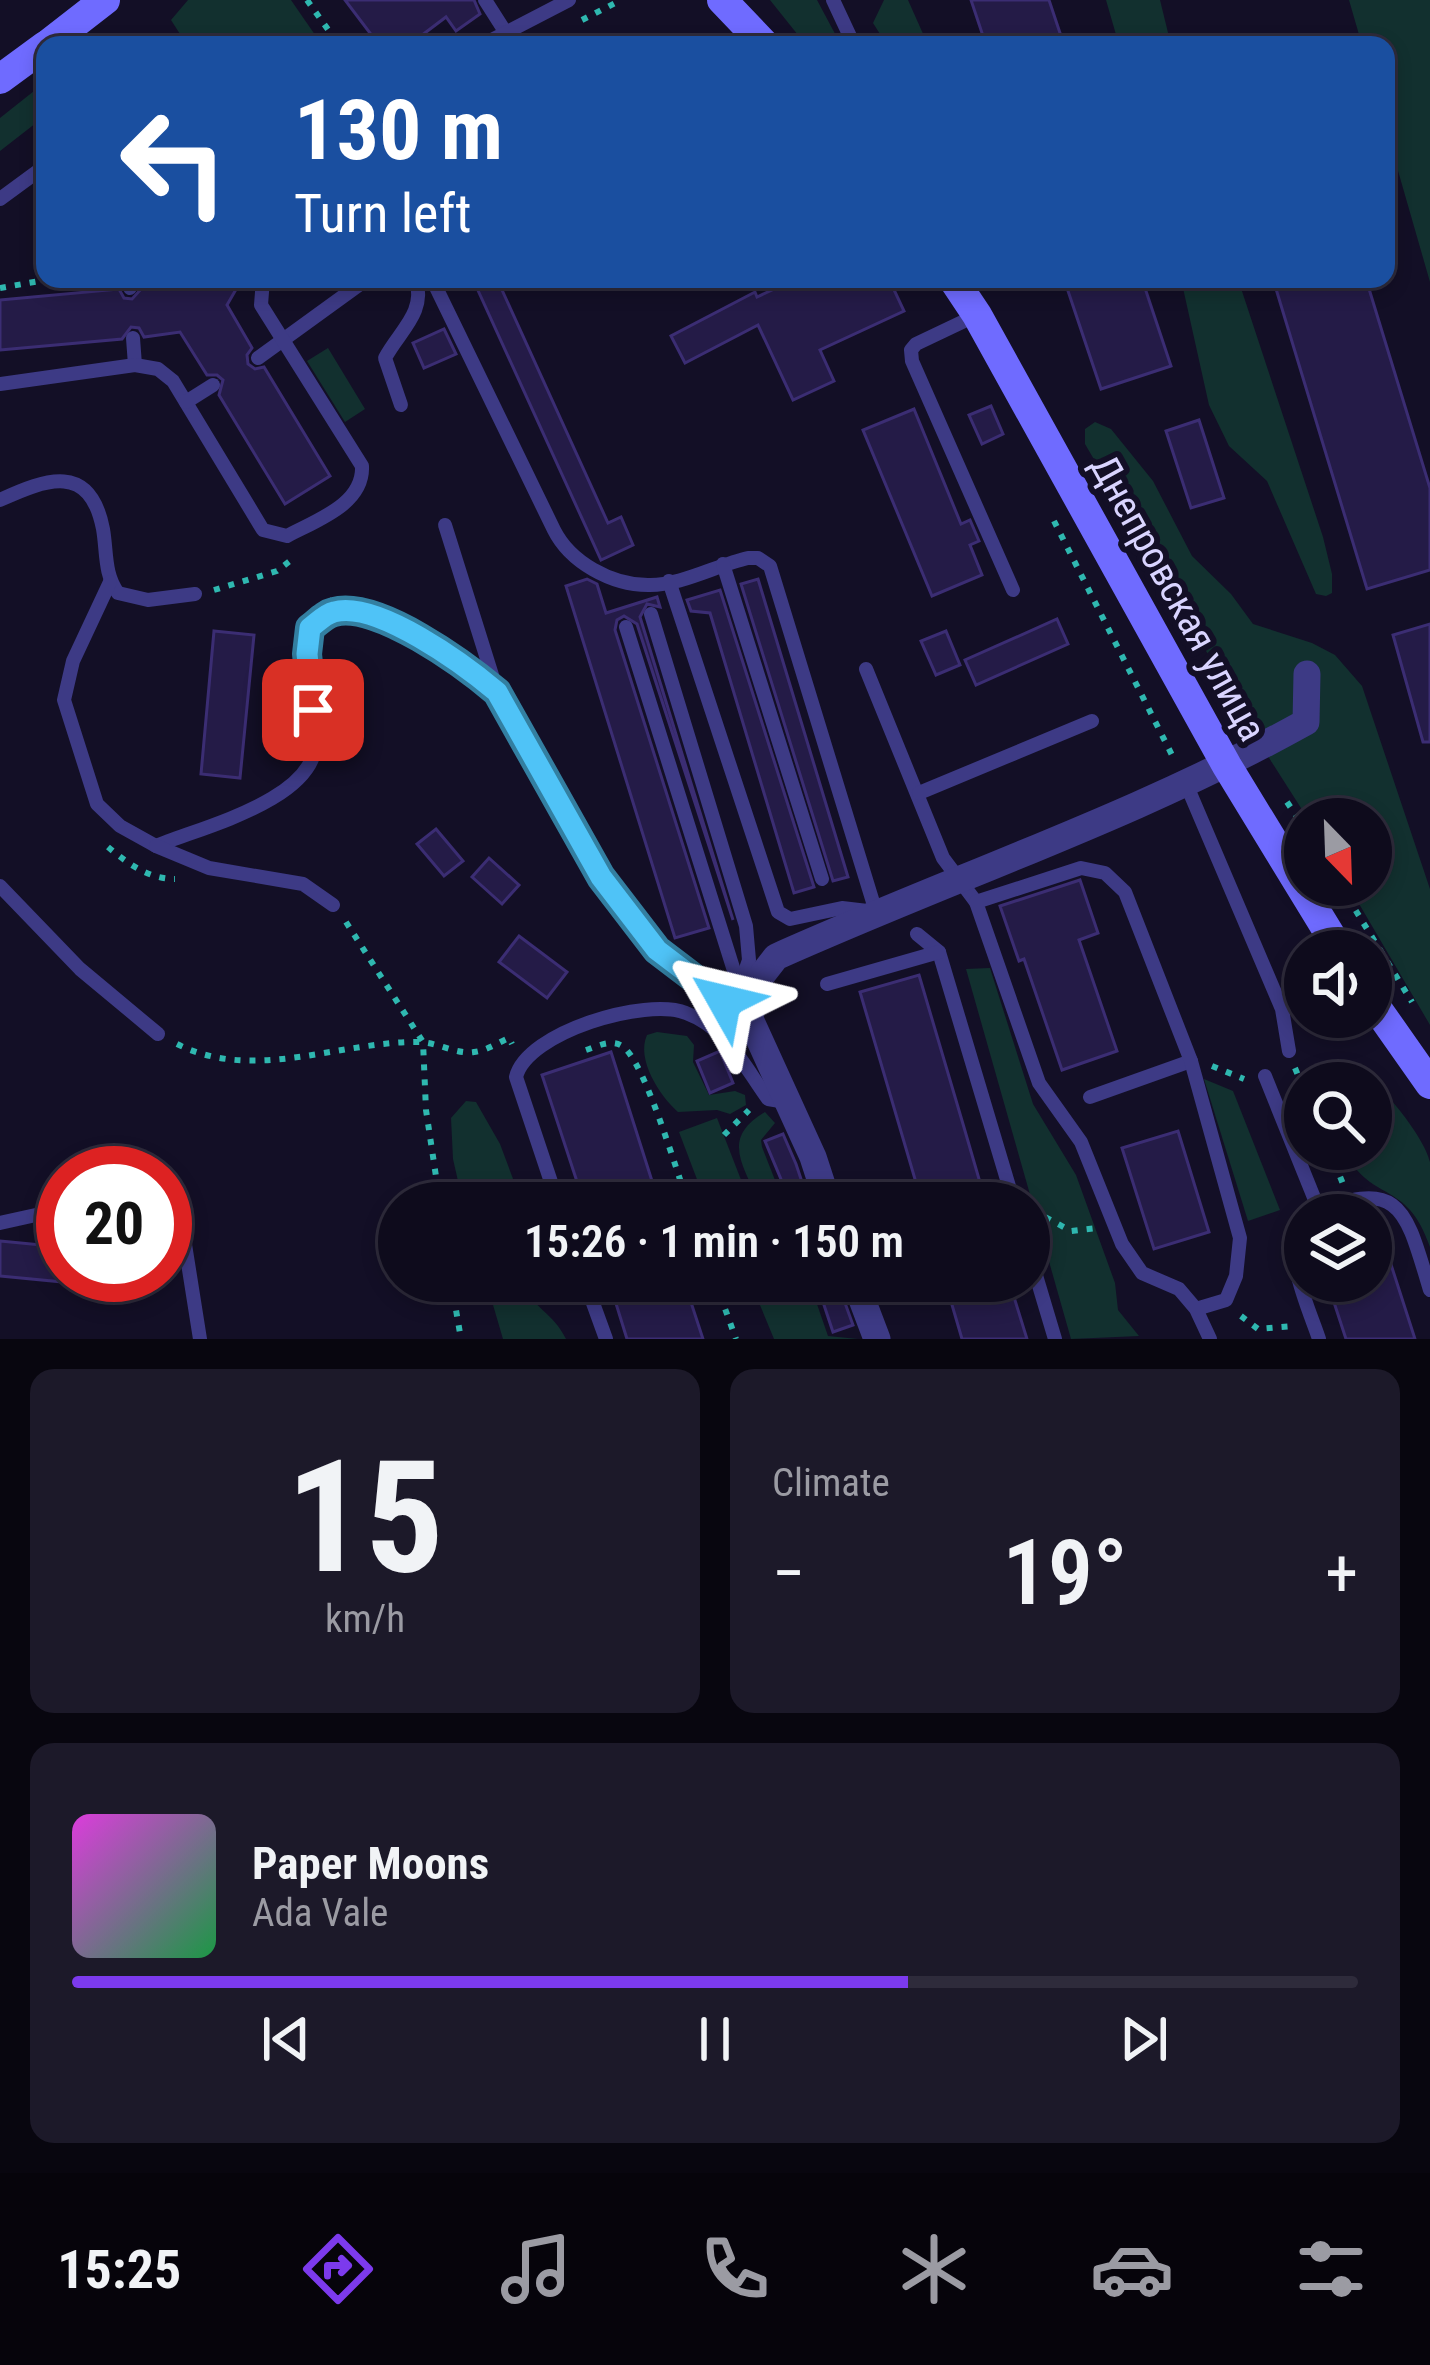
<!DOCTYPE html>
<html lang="en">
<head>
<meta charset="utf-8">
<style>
	body { margin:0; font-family:"Roboto Condensed",sans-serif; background:#1c1929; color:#f1f3f6; height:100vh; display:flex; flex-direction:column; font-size:45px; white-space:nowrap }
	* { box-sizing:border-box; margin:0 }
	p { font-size:39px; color:#9b9ba3 }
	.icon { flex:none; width:66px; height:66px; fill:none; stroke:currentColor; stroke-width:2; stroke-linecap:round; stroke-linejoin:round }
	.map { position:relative; height:1339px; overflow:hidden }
	.details { display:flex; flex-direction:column; gap:30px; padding:30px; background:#08060f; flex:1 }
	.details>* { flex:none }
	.guide { position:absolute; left:36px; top:36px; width:1359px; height:252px; border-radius:24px; box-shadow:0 6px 18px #0003,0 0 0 3px #2e2b3b; background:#1a4fa0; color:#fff; overflow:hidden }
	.needle { width:78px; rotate:157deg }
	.tools { position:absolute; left:1284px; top:798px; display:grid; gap:24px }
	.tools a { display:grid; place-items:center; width:108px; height:108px; border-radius:50%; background:#0e0b1c; box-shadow:0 6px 18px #0003,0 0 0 3px #2e2b3b; font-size:60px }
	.speed { position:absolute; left:36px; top:1146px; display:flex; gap:24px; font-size:60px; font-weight:700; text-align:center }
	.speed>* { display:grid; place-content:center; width:156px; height:156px; border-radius:50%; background:#0e0b1c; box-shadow:0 6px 18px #0003,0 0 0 3px #2e2b3b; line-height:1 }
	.speed .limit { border:18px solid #d22; background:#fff; color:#111 }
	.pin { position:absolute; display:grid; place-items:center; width:102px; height:102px; color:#fff; margin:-51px; border-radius:24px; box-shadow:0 6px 18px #0006 }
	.me { position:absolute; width:132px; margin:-66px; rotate:307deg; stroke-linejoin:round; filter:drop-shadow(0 0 9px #0008) }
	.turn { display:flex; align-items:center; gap:42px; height:252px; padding:0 60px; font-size:54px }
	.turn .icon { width:156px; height:156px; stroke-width:2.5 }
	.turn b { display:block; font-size:84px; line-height:102px }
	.big { font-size:90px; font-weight:600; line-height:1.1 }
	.details .card { flex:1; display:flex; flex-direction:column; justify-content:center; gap:18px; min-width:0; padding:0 42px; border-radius:24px; background:#1c1929 }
	.details .dial { align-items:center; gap:0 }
	.dial b { font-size:156px; line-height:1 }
	.song { display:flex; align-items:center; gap:36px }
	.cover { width:144px; height:144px; border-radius:18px; background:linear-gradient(135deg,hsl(300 70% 55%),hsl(140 70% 35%)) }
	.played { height:12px; border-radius:6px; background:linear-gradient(90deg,#7c3aed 65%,#2e2b3b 65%) }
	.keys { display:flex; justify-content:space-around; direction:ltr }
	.heat { display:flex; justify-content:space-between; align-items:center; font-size:66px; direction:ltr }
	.details .tiles { flex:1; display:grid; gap:30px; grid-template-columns:1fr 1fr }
	.card:last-child { grid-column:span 2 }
	.trip { position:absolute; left:378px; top:1182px; width:672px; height:120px; border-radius:60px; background:#0e0b1c; box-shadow:0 6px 18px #0003,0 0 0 3px #2e2b3b; font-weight:600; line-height:120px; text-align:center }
	.tab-bar { display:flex; height:192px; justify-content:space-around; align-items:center; background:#06040b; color:#9b9ba3 }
	.tab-bar .icon { width:84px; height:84px }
	.tab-bar .selected { color:#7c3aed }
	.tab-bar b { font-size:54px; color:#f1f3f6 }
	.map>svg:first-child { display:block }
	.green { fill:#12302f }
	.building { fill:#241b47; stroke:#3b2d73; stroke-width:3 }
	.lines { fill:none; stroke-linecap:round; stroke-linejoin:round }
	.path { stroke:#2fb8b0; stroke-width:6; stroke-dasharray:6 9; stroke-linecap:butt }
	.service { stroke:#3d3a85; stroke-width:14 }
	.minor { stroke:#3d3a85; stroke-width:27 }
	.secondary { stroke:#6f6bff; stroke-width:30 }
	.route-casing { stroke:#337fa1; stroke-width:30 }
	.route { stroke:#4fc3f7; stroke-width:21 }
	.labels { text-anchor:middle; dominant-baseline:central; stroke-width:12; stroke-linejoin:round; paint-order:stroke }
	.street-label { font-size:39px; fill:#d9d4ff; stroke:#130f26 }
</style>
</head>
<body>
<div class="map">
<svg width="1430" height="1339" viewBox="0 0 1430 1339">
	<rect width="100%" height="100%" fill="#130f26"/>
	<g class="green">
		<path d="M188,0H291L322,45H187L171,20Z"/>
		<path d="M770,0H817L841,45H806Z"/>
		<path d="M884,0H908L928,45H887L873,23Z"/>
		<path d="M1106,0H1160L1171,45H1119Z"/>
		<path d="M1349,0H1430V282L1386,129V45H1362Z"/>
		<path d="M45,90V116L0,151V118L34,91Z"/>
		<path d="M1181,279H1238L1323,537L1332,574V593L1326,596L1316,594L1267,481L1229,446L1209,405Z"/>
		<path d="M328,348L365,409L345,422L307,361Z"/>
		<path d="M1095,422L1111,429L1153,481L1192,556L1231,594L1253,624L1312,643L1335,655L1362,686L1430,889V1025L1348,885H1371V819H1308L1264,750L1085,444V429Z"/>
		<path d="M990,968L1033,1104L1076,1175L1115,1283L1118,1310L1139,1336L1071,1339L966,969Z"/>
		<path d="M657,1032L687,1036L694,1045L693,1062L709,1095L735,1091L745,1095L746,1105L730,1114L717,1110L678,1112C659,1095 636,1059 647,1035Z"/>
		<path d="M1347,1067C1373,1070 1425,1137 1430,1162C1430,1188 1430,1220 1430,1247C1407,1178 1369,1204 1344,1149H1371V1083H1325L1336,1071Z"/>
		<path d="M1204,1079L1233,1091L1280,1210L1248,1221Z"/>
		<path d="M466,1101L476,1102L500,1144L522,1203H463L453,1159L451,1118Z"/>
		<path d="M765,1112L775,1123L761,1140L762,1147L784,1203H759C744,1165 720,1139 765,1112Z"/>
		<path d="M717,1118L750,1203H706L679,1132Z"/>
		<path d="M486,1281H521C533,1309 553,1312 566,1339H503Z"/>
		<path d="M750,1281H809L828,1336L858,1339H774Z"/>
	</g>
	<g class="building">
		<path d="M345,0H474L480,14L456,31L446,17L409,45H379Z"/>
		<path d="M971,0H1049L1064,45H986Z"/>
		<path d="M172,279H242L227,305L252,348L247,355L248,364L255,369L264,367L330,476L285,504L219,395L223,380L217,375H207L180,332L144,337L139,328L131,327L122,339L0,350V300L119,289L124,298L132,299L143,287Z"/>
		<path d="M491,279H497L608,523L621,517L633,545L601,560L476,286Z"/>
		<path d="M796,279H889L904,311L820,350L834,381L793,400L758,325L685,363L671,336L755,292L757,297Z"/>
		<path d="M1064,279H1142L1171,366L1101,389Z"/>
		<path d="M1273,279H1366L1430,488V570L1367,589Z"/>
		<path d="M444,329L456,354L424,368L413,343Z"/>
		<path d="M991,406L1003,434L982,444L969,415Z"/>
		<path d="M914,409L961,524L970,520L979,541L970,545L982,575L932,596L863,430Z"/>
		<path d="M1199,420L1224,498L1191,508L1166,431Z"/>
		<path d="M587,579L597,584L606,613L657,597L660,607L647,604L640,617L733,920L637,624L624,616L617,620L615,630L709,928L675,938L566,586Z"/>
		<path d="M758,579L848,877L833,881L741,584Z"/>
		<path d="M720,590L814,887L794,893L710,613L691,611L687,600Z"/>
		<path d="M1057,619L1068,644L976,685L965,660Z"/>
		<path d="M1430,624V742H1423L1393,635Z"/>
		<path d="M214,631L254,635L240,778L201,774Z"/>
		<path d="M946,631L960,665L936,675L921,641Z"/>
		<path d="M436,829L463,861L444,876L417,844Z"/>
		<path d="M489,858L519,885L502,904L472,877Z"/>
		<path d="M1080,880L1098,933L1079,940L1117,1051L1062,1070L1024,959L1019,961L1000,906Z"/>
		<path d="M519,936L567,972L547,998L499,962Z"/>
		<path d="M919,975L963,1124L986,1203H922L860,992Z"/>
		<path d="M720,1051L733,1083L710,1093L697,1061Z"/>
		<path d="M611,1052L659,1203H584L542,1075Z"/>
		<path d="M1178,1131L1209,1232L1154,1249L1122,1148Z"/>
		<path d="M783,1134L796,1164L809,1203H791L765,1141Z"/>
		<path d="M1371,1218H1376L1415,1339H1346L1327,1281H1371Z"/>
		<path d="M0,1241L63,1247V1282L0,1276Z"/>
		<path d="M609,1281H684L703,1339H627Z"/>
		<path d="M816,1281H837L853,1325L833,1332Z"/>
		<path d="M945,1281H1009L1027,1339H962Z"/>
	</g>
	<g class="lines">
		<g class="path">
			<path d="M307,0L339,45"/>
			<path d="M582,20L621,0"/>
			<path d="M0,288L51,279"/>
			<path d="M1054,521L1175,761"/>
			<path d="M214,590L277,571L295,557"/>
			<path d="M1287,802L1305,829"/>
			<path d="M108,847C128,864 149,879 175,879"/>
			<path d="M1340,885L1412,1002"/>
			<path d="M346,922L423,1042L426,1110L440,1203"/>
			<path d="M177,1044C254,1083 339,1041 419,1042C437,1042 457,1055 474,1052C486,1051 499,1042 509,1038L512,1044"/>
			<path d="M586,1050C598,1046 611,1039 622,1046C644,1059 677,1173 688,1203"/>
			<path d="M1212,1066L1244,1079"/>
			<path d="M1295,1068L1305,1092"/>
			<path d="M724,1135L749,1110"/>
			<path d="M1329,1149L1343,1184"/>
			<path d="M1032,1210L1071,1231L1097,1228"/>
			<path d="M451,1281L461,1339"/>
			<path d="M715,1281L736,1339"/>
			<path d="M1241,1316L1258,1329L1295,1326"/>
		</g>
		<g class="service">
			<path d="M485,0L506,33"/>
			<path d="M833,0L854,45"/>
			<path d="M482,45L569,0"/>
			<path d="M0,199L45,166"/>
			<path d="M432,279L554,530C570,562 611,585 648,585C680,586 717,565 748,558H758L770,566L876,912L842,908L790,919L778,912L669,581"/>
			<path d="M130,288L134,279"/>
			<path d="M977,315L916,344L911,350L912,361L1013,590"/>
			<path d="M133,338L135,365"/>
			<path d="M258,358L367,279"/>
			<path d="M0,384L135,365L158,369L173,381L263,530L287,536C317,520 364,504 362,466L261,305L263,279"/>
			<path d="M186,402L213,385"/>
			<path d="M401,405L385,358C400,330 426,313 416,279"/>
			<path d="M0,500C46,479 90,462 103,529C107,552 104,574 118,593L148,600L195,594"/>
			<path d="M445,525L497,691"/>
			<path d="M723,564L822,879"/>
			<path d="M110,582L73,661L64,700L97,804L120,826L156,846C201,827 318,800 316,739C315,701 305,666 310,628L329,613L348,610L370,615L412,634L497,691L601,877L657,950L698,984L750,1019"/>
			<path d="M651,614L746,926L749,960L739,989"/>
			<path d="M626,627L746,1009"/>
			<path d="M866,669L943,858L976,902"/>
			<path d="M1187,786L1282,1009L1289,1051"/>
			<path d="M919,793L1092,721"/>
			<path d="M156,846L209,868L303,884L333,905"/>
			<path d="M0,886L80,969L158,1034"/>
			<path d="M917,934L939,952L1014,1203"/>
			<path d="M827,984L939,952"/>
			<path d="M1265,1076L1319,1210"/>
			<path d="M1090,1097L1191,1061"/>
			<path d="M558,1203L516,1077C527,1032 646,997 686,1013C727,1028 744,1066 768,1099L786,1102"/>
			<path d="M1308,1215C1401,1176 1405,1207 1430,1290"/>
			<path d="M1305,1216C1277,1243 1309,1308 1319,1339"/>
			<path d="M165,1221L184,1238L200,1339"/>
			<path d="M0,1223L63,1209"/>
			<path d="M1029,1252L1055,1339"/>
			<path d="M585,1281L606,1339"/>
			<path d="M1196,1309L1226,1300L1236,1276L1240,1238L1191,1061L1125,892L1105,873L1081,868L976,902L1039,1083L1081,1142L1122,1244L1142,1273L1179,1289L1196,1309L1210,1339"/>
		</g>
		<g class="minor">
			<path d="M828,1203L813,1157L750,1019L755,984L776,957C952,878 1137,816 1306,722L1307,674"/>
			<path d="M855,1281L877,1339"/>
		</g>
		<g class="secondary">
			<path d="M722,0L765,45"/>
			<path d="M47,45L105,0"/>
			<path d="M0,79L45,46"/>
			<path d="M953,279L977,315L1227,766L1340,951"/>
			<path d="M1371,1000L1430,1084"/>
		</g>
	</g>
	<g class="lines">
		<defs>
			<path id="route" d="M313,710L307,654L310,628C318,622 325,614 334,612C377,600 465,665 497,692L601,877L657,950L724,1001"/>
		</defs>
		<use href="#route" class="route-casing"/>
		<use href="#route" class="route"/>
	</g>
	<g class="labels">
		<g class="street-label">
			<text transform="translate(1178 598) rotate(61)">Днепровская улица</text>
		</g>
	</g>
</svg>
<div class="tools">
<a><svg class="needle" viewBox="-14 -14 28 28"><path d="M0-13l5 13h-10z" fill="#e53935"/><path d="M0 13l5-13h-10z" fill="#9b9ba3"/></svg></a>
<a><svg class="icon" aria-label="sound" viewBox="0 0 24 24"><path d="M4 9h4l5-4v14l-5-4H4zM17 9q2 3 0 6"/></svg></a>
<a><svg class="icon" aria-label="search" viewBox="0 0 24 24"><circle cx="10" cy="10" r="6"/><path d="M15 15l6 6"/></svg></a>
<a><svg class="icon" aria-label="layers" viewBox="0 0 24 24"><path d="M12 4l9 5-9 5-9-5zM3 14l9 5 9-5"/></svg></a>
</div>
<div class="speed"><div class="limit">20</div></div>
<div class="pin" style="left:313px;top:710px;background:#d93025"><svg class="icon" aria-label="arrive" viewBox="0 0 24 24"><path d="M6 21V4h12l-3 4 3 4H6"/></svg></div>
<svg class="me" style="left:724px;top:1001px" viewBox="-20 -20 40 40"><path d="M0-17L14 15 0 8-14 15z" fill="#4fc3f7" stroke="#fff" stroke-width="4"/></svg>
<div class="trip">15:26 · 1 min · 150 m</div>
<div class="guide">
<div class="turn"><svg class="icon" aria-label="left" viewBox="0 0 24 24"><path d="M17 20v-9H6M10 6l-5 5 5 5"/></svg><div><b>130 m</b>Turn left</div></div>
</div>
</div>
<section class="details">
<div class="tiles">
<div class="card dial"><b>15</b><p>km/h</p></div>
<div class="card"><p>Climate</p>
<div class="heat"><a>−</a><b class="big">19°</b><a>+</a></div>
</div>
<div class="card">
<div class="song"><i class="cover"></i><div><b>Paper Moons</b><p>Ada Vale</p></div></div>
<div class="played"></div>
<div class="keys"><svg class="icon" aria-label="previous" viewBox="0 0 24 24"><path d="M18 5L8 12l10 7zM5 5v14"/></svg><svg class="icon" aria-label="pause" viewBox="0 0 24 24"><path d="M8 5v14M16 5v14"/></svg><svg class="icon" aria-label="next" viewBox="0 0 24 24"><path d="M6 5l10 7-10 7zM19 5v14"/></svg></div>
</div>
</div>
</section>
<nav class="tab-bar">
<b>15:25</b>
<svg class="icon selected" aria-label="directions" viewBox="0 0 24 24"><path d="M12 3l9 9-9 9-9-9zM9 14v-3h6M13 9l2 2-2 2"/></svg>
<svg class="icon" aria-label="music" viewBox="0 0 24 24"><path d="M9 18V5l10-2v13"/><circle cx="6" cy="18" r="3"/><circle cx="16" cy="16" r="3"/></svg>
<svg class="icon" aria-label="phone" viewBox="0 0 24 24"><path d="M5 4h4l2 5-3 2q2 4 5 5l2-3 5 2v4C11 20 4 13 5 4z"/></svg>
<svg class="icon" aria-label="climate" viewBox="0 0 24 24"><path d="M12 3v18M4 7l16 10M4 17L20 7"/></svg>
<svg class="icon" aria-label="car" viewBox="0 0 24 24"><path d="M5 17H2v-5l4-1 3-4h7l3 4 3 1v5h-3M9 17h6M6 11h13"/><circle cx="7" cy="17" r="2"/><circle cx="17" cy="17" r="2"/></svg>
<svg class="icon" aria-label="filters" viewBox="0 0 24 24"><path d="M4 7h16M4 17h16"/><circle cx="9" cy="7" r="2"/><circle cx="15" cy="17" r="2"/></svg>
</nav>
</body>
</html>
